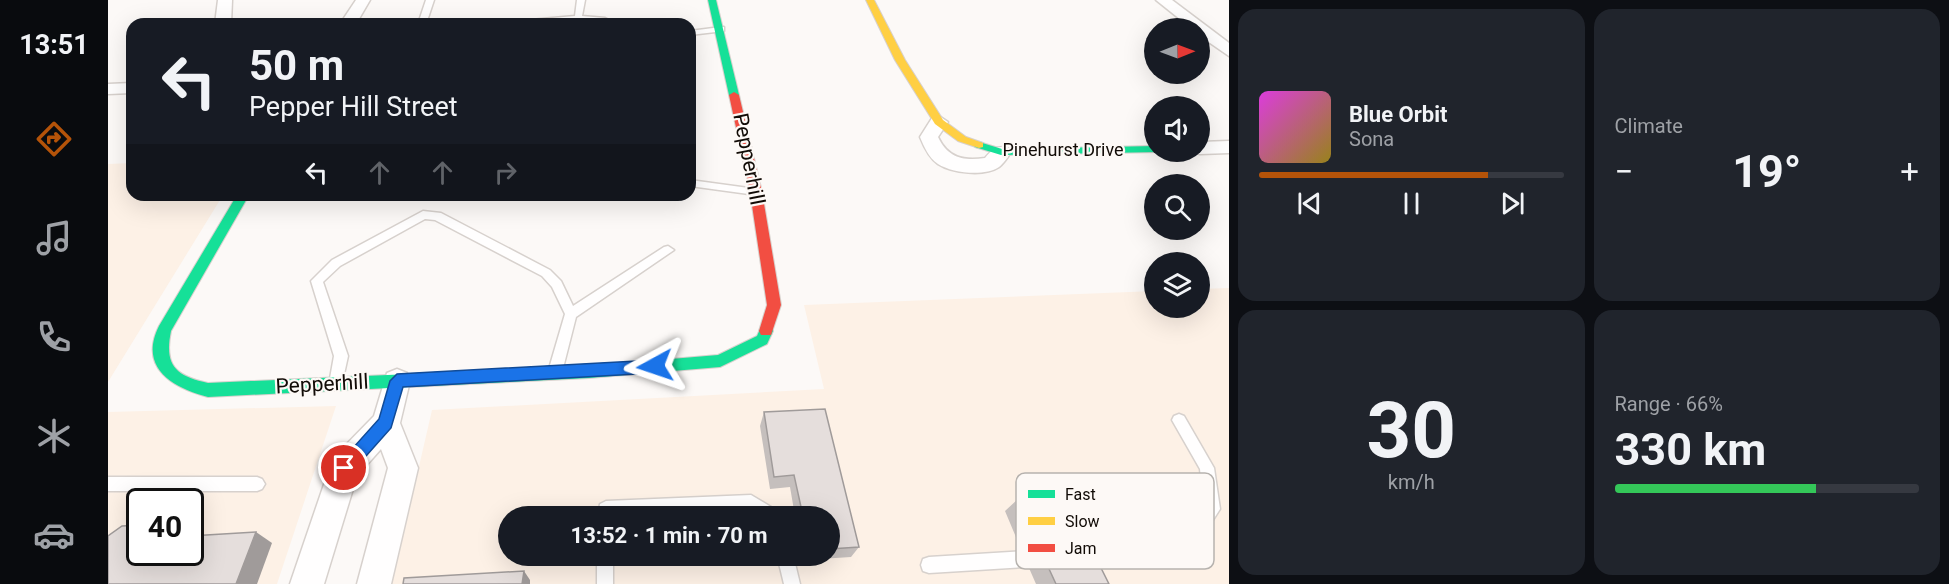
<!DOCTYPE html>
<html lang="en">
<head>
<meta charset="utf-8">
<style>
	body { margin:0; font-family:Roboto,sans-serif; background:#20242c; color:#f1f3f6; height:100vh; display:flex; flex-direction:column; font-size:22px; white-space:nowrap }
	* { box-sizing:border-box; margin:0 }
	p { font-size:20px; color:#9ea1a6 }
	.icon { flex:none; width:33px; height:33px; fill:none; stroke:currentColor; stroke-width:2; stroke-linecap:round; stroke-linejoin:round }
	.map { position:relative; flex:1; overflow:hidden }
	.panel { display:flex; flex-direction:column; gap:9px; padding:9px; background:#0d0f14; width:720px }
	.panel>* { flex:none }
	.hud { position:absolute; left:18px; top:18px; width:570px; height:183px; border-radius:18px; box-shadow:0 6px 24px #0002; background:#171b24; color:#f1f3f6; overflow:hidden }
	.needle { width:39px; rotate:89deg }
	.tools { position:absolute; left:1036px; top:18px; display:grid; gap:12px }
	.tools a { display:grid; place-items:center; width:66px; height:66px; border-radius:50%; background:#171b24; box-shadow:0 6px 24px #0002; font-size:30px }
	.speed { position:absolute; left:18px; top:488px; display:flex; gap:12px; font-size:30px; font-weight:700; text-align:center }
	.speed>* { display:grid; place-content:center; width:78px; height:78px; border-radius:50%; background:#171b24; box-shadow:0 6px 24px #0002; line-height:1 }
	.speed .limit { border:3px solid #111; border-radius:9px; background:#fff; color:#111 }
	.pin { position:absolute; display:grid; place-items:center; width:51px; height:51px; color:#fff; margin:-26px; border:3px solid #fff; border-radius:50%; box-shadow:0 2px 6px #0007 }
	.me { position:absolute; width:66px; margin:-33px; rotate:265deg; stroke-linejoin:round; filter:drop-shadow(0 0 4px #0008) }
	.turn { display:flex; align-items:center; gap:21px; height:126px; padding:0 24px; font-size:27px }
	.turn .icon { width:78px; height:78px; stroke-width:2.5 }
	.turn b { display:block; font-size:42px; line-height:51px }
	.lanes { display:flex; align-items:center; height:57px; padding:0 24px; background:#0003; justify-content:center; gap:30px; direction:ltr }
	.lanes .off { opacity:.35 }
	.big { font-size:45px; font-weight:700; line-height:1.1 }
	.panel .card { flex:1; display:flex; flex-direction:column; justify-content:center; gap:9px; min-width:0; padding:0 21px; border-radius:18px; background:#20242c }
	.panel .dial { align-items:center; gap:0 }
	.dial b { font-size:78px; line-height:1 }
	.song { display:flex; align-items:center; gap:18px }
	.cover { width:72px; height:72px; border-radius:9px; background:linear-gradient(135deg,hsl(300 70% 55%),hsl(50 70% 35%)) }
	.played { height:6px; border-radius:3px; background:linear-gradient(90deg,#b45309 75%,#363941 75%) }
	.keys { display:flex; justify-content:space-around; direction:ltr }
	.heat { display:flex; justify-content:space-between; align-items:center; font-size:33px; direction:ltr }
	.charge { height:9px; border-radius:4px; background:linear-gradient(90deg,#34c759 66%,#363941 0) }
	.panel .tiles { flex:1; display:grid; gap:9px; grid-template-columns:repeat(2,1fr) }
	.trip { position:absolute; left:390px; top:506px; width:342px; height:60px; border-radius:30px; background:#171b24; box-shadow:0 6px 24px #0002; font-weight:700; line-height:60px; text-align:center }
	main { display:flex; flex:1; min-height:0 }
	.tabs { display:flex; flex-direction:column; width:108px; justify-content:space-around; align-items:center; background:#090b0e; color:#9ea1a6 }
	.tabs .icon { width:42px; height:42px }
	.tabs .on { color:#b45309 }
	.tabs b { font-size:27px; color:#f1f3f6 }
	.map>svg:first-child { display:block }
	.built { fill:#fdf1e6; fill-rule:evenodd }
	.lines { fill:none; stroke-linecap:round; stroke-linejoin:round }
	.lane-casing { stroke:#d7d1cd; stroke-width:3 }
	.street-casing { stroke:#d7d1cd; stroke-width:3 }
	.fast-casing { stroke:#d7d1cd; stroke-width:2 }
	.slow-casing { stroke:#d7d1cd; stroke-width:2 }
	.jam-casing { stroke:#d7d1cd; stroke-width:2 }
	.lane { fill:#fffefe; fill-rule:evenodd }
	.street { fill:#fffefe; fill-rule:evenodd }
	.fast { fill:#16e098; fill-rule:evenodd }
	.slow { fill:#ffcf43; fill-rule:evenodd }
	.jam { fill:#f24e42; fill-rule:evenodd }
	.wall { fill:#c5bfbd }
	.shaded-wall { fill:#a09b9a }
	.building { fill:#e5dedc; stroke:#a09b9a; stroke-width:1.5 }
	.route { fill:#1a73e8; stroke:#114b97; stroke-width:1.5 }
	.labels { text-anchor:middle; dominant-baseline:central; stroke-width:4.5; stroke-linejoin:round; paint-order:stroke }
	.far-street-label { font-size:18px; fill:#110b06; stroke:#fdf9f6 }
	.street-label { font-size:21px; fill:#110b06; stroke:#fdf9f6 }
	.key { fill:#fdf9f6; stroke:#b6b2ae; stroke-width:1.5 }
	.key-label { font-size:16px; fill:#110b06 }
</style>
</head>
<body>
<main>
<nav class="tabs">
<b>13:51</b>
<svg class="icon on" aria-label="directions" viewBox="0 0 24 24"><path d="M12 3l9 9-9 9-9-9zM9 14v-3h6M13 9l2 2-2 2"/></svg>
<svg class="icon" aria-label="music" viewBox="0 0 24 24"><path d="M9 18V5l10-2v13"/><circle cx="6" cy="18" r="3"/><circle cx="16" cy="16" r="3"/></svg>
<svg class="icon" aria-label="phone" viewBox="0 0 24 24"><path d="M5 4h4l2 5-3 2q2 4 5 5l2-3 5 2v4C11 20 4 13 5 4z"/></svg>
<svg class="icon" aria-label="climate" viewBox="0 0 24 24"><path d="M12 3v18M4 7l16 10M4 17L20 7"/></svg>
<svg class="icon" aria-label="car" viewBox="0 0 24 24"><path d="M5 17H2v-5l4-1 3-4h7l3 4 3 1v5h-3M9 17h6M6 11h13"/><circle cx="7" cy="17" r="2"/><circle cx="17" cy="17" r="2"/></svg>
</nav>
<div class="map">
<svg width="1121" height="584" viewBox="0 0 1121 584">
	<rect width="100%" height="100%" fill="#fcf9f7"/>
	<g class="built">
		<path d="M24,163V195H115L0,382V164Z"/>
		<path d="M1121,288V584H284L324,410L716,389L696,305L1047,291V308H1092V289ZM400,516H722V555H400Z"/>
		<path d="M228,406L169,584H0V412ZM32,501H82V552H32Z"/>
	</g>
	<g class="lines">
		<defs>
			<g id="lane">
				<path d="M318,0H326L319,21L322,24H314L311,21Z"/>
				<path d="M469,0H477L474,16L497,18L508,24L470,20L426,24H396L400,22L467,16Z"/>
				<path d="M613,27H616V31L582,35V31Z"/>
				<path d="M582,180L648,189L653,192L648,195L582,186Z"/>
				<path d="M315,211L333,213L442,270L453,281L465,306L556,247L560,246L566,250L468,317L454,372L452,376L447,378L442,376L440,372L457,314L444,287L434,276L327,220L317,219L232,266L215,282L240,356L233,388L228,390L223,388L221,384L226,356L203,281L224,260Z"/>
				<path d="M1071,414L1076,416L1106,468L1112,509L1086,550L1034,562L967,566L961,564L959,558L961,552L967,550L1034,546L1075,537L1096,507L1092,469L1064,420L1066,416Z"/>
				<path d="M0,477H149L154,479L157,484L154,489L149,491H0Z"/>
				<path d="M643,495L668,510L670,516H648L641,511L490,516L492,504L498,501Z"/>
				<path d="M917,551L923,553L925,559L923,565L917,567L821,573L815,571L813,565L815,559L821,557Z"/>
				<rect x="489" y="555" width="16" height="29"/>
				<path d="M669,555H685L692,584H676Z"/>
			</g>
			<g id="street">
				<path d="M110,0H124L123,24H107Z"/>
				<path d="M248,0H262L248,24H232Z"/>
				<path d="M1048,0H1064L1121,43V56L1092,36V28H1083Z"/>
				<path d="M24,83V93L0,94V84Z"/>
				<path d="M831,116L840,122L830,137C840,158 855,161 877,158C884,150 888,145 900,148L903,152C900,157 895,164 891,167C876,177 844,173 830,164C821,158 816,147 812,137L824,118Z"/>
				<path d="M1121,141V153L1092,154L1085,152H1092V142Z"/>
				<path d="M289,369L299,373L302,381L292,423L310,468L283,584H249L280,468L273,449L249,476L216,584H182L225,458L266,416L279,373Z"/>
			</g>
			<g id="fast">
				<path d="M600,0H608L631,95L629,97L621,95Z"/>
				<path d="M871,142L894,149L1047,146V152H1050L893,155L867,147L866,145Z"/>
				<path d="M129,195H141L63,331C56,365 67,376 100,383L481,366L610,355L649,336L653,327H663L665,331L659,344L612,367L481,378L100,397C65,388 30,368 51,326Z"/>
			</g>
			<path id="slow" d="M758,0H766L797,60L835,120L858,137L875,143V147L871,148L850,141L827,124L787,60Z"/>
			<path id="jam" d="M626,92L631,95L654,192L673,305L663,335H653L651,331L659,305L642,192L621,95Z"/>
		</defs>
		<use href="#lane" class="lane-casing"/>
		<use href="#street" class="street-casing"/>
		<use href="#fast" class="fast-casing"/>
		<use href="#slow" class="slow-casing"/>
		<use href="#jam" class="jam-casing"/>
		<use href="#lane" class="lane"/>
		<use href="#street" class="street"/>
		<use href="#fast" class="fast"/>
		<use href="#slow" class="slow"/>
		<use href="#jam" class="jam"/>
	</g>
	<g class="wall">
		<path d="M656,412L751,547L743,557L696,560L695,555H722V516H687L682,487L662,489L652,426Z"/>
		<path d="M910,499L972,547L975,555L1001,584H928L921,568L927,560L925,552L913,549L897,511Z"/>
	</g>
	<g class="shaded-wall">
		<path d="M148,532L164,543L149,584H128Z"/>
		<path d="M416,571L422,580V584H414Z"/>
	</g>
	<g class="building">
		<path d="M717,409L751,547L722,549V516H695L686,475L666,477L656,412Z"/>
		<path d="M936,498L948,502L963,513L979,538L972,547L975,555L988,558L1001,584H948L936,558L943,549L940,542L928,538L910,499Z"/>
		<path d="M32,525V552H82V536L148,532L128,584H0V536L14,526Z"/>
		<path d="M416,571L414,584H295L296,578Z"/>
	</g>
	<path class="route" d="M547,360L554,366L547,373L295,387L283,428L242,474L236,476L230,474L227,468L271,419L282,381L289,374Z"/>
	<g class="labels">
		<g class="far-street-label">
			<text x="955" y="149">Pinehurst Drive</text>
		</g>
		<g class="street-label">
			<text transform="translate(641 159) rotate(79)">Pepperhill</text>
			<text transform="translate(214 384) rotate(-3)">Pepperhill</text>
		</g>
	</g>
	<rect x="908" y="473" width="198" height="96" rx="9" class="key"/>
	<rect x="920" y="490" width="27" height="8" fill="#16e098"/>
	<rect x="920" y="517" width="27" height="8" fill="#ffcf43"/>
	<rect x="920" y="544" width="27" height="8" fill="#f24e42"/>
	<g class="key-label">
		<text x="957" y="500">Fast</text>
		<text x="957" y="527">Slow</text>
		<text x="957" y="554">Jam</text>
	</g>
</svg>
<div class="tools">
<a><svg class="needle" viewBox="-14 -14 28 28"><path d="M0-13l5 13h-10z" fill="#e53935"/><path d="M0 13l5-13h-10z" fill="#9ea1a6"/></svg></a>
<a><svg class="icon" aria-label="sound" viewBox="0 0 24 24"><path d="M4 9h4l5-4v14l-5-4H4zM17 9q2 3 0 6"/></svg></a>
<a><svg class="icon" aria-label="search" viewBox="0 0 24 24"><circle cx="10" cy="10" r="6"/><path d="M15 15l6 6"/></svg></a>
<a><svg class="icon" aria-label="layers" viewBox="0 0 24 24"><path d="M12 4l9 5-9 5-9-5zM3 14l9 5 9-5"/></svg></a>
</div>
<div class="speed"><div class="limit">40</div></div>
<div class="pin" style="left:236px;top:468px;background:#d93025"><svg class="icon" aria-label="arrive" viewBox="0 0 24 24"><path d="M6 21V4h12l-3 4 3 4H6"/></svg></div>
<svg class="me" style="left:547px;top:366px" viewBox="-20 -20 40 40"><path d="M0-17L14 15 0 8-14 15z" fill="#1a73e8" stroke="#fff" stroke-width="4"/></svg>
<div class="trip">13:52 · 1 min · 70 m</div>
<div class="hud">
<div class="turn"><svg class="icon" aria-label="left" viewBox="0 0 24 24"><path d="M17 20v-9H6M10 6l-5 5 5 5"/></svg><div><b>50 m</b>Pepper Hill Street</div></div>
<div class="lanes"><svg class="icon" aria-label="left" viewBox="0 0 24 24"><path d="M17 20v-9H6M10 6l-5 5 5 5"/></svg><svg class="icon off" aria-label="ahead" viewBox="0 0 24 24"><path d="M12 20V5M6 11l6-6 6 6"/></svg><svg class="icon off" aria-label="ahead" viewBox="0 0 24 24"><path d="M12 20V5M6 11l6-6 6 6"/></svg><svg class="icon off" aria-label="right" viewBox="0 0 24 24"><path d="M7 20v-9h11M14 6l5 5-5 5"/></svg></div>
</div>
</div>
<section class="panel">
<div class="tiles">
<div class="card">
<div class="song"><i class="cover"></i><div><b>Blue Orbit</b><p>Sona</p></div></div>
<div class="played"></div>
<div class="keys"><svg class="icon" aria-label="previous" viewBox="0 0 24 24"><path d="M18 5L8 12l10 7zM5 5v14"/></svg><svg class="icon" aria-label="pause" viewBox="0 0 24 24"><path d="M8 5v14M16 5v14"/></svg><svg class="icon" aria-label="next" viewBox="0 0 24 24"><path d="M6 5l10 7-10 7zM19 5v14"/></svg></div>
</div>
<div class="card"><p>Climate</p>
<div class="heat"><a>−</a><b class="big">19°</b><a>+</a></div>
</div>
<div class="card dial"><b>30</b><p>km/h</p></div>
<div class="card"><p>Range · 66%</p><b class="big">330 km</b><div class="charge"></div></div>
</div>
</section>
</main>
</body>
</html>
